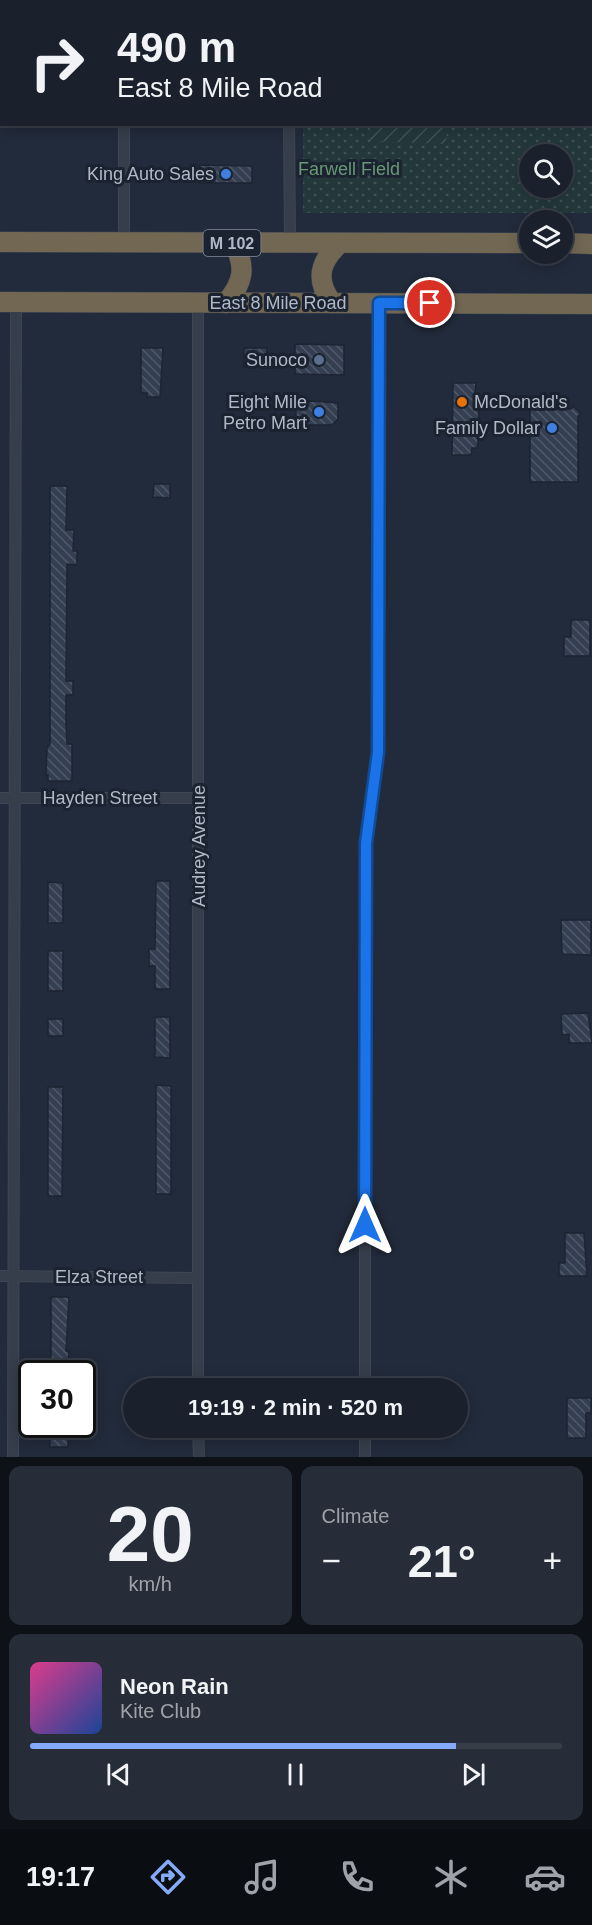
<!DOCTYPE html>
<html lang="en">
<head>
<meta charset="utf-8">
<style>
	body { margin:0; font-family:Helvetica,sans-serif; background:#272d38; color:#f1f3f6; height:100vh; display:flex; flex-direction:column; font-size:22px; white-space:nowrap }
	* { box-sizing:border-box; margin:0 }
	p { font-size:20px; color:#9fa3a9 }
	.icon { flex:none; width:33px; height:33px; fill:none; stroke:currentColor; stroke-width:2; stroke-linecap:round; stroke-linejoin:round }
	.map { position:relative; height:1457px; overflow:hidden }
	.sheet { display:flex; flex-direction:column; gap:9px; padding:9px; background:#0e1218; flex:1 }
	.sheet>* { flex:none }
	.hud { position:absolute; left:0px; top:0px; width:592px; height:126px; box-shadow:0 3px 15px #0003,0 0 0 2px #383e48; background:#1a202c; color:#f1f3f6; overflow:hidden }
	.fabs { position:absolute; left:519px; top:144px; display:grid; gap:12px }
	.fabs a { display:grid; place-items:center; width:54px; height:54px; border-radius:50%; background:#1a202c; box-shadow:0 3px 15px #0003,0 0 0 2px #383e48; font-size:30px }
	.speed { position:absolute; left:18px; top:1360px; display:flex; gap:12px; font-size:30px; font-weight:700; text-align:center }
	.speed>* { display:grid; place-content:center; width:78px; height:78px; border-radius:50%; background:#1a202c; box-shadow:0 3px 15px #0003,0 0 0 2px #383e48; line-height:1 }
	.speed .limit { border:3px solid #111; border-radius:9px; background:#fff; color:#111 }
	.pin { position:absolute; display:grid; place-items:center; width:51px; height:51px; color:#fff; margin:-26px; border:3px solid #fff; border-radius:50%; box-shadow:0 2px 6px #0007 }
	.me { position:absolute; width:66px; margin:-33px; rotate:0deg; stroke-linejoin:round; filter:drop-shadow(0 0 4px #0008) }
	.turn { display:flex; align-items:center; gap:21px; height:126px; padding:0 18px; font-size:27px }
	.turn .icon { width:78px; height:78px; stroke-width:2.5 }
	.turn b { display:block; font-size:42px; line-height:51px }
	.big { font-size:45px; font-weight:700; line-height:1.1 }
	.sheet .card { flex:1; display:flex; flex-direction:column; justify-content:center; gap:9px; min-width:0; padding:0 21px; border-radius:12px; background:#272d38 }
	.sheet .dial { align-items:center; gap:0 }
	.dial b { font-size:78px; line-height:1 }
	.song { display:flex; align-items:center; gap:18px }
	.cover { width:72px; height:72px; border-radius:9px; background:linear-gradient(135deg,hsl(330 70% 55%),hsl(220 70% 35%)) }
	.played { height:6px; border-radius:3px; background:linear-gradient(90deg,#84abf9 80%,#383e48 80%) }
	.keys { display:flex; justify-content:space-around; direction:ltr }
	.heat { display:flex; justify-content:space-between; align-items:center; font-size:33px; direction:ltr }
	.sheet .tiles { flex:1; display:grid; gap:9px; grid-template-columns:1fr 1fr }
	.card:last-child { grid-column:span 2 }
	.trip { position:absolute; left:123px; top:1378px; width:345px; height:60px; border-radius:30px; background:#1a202c; box-shadow:0 3px 15px #0003,0 0 0 2px #383e48; font-weight:700; line-height:60px; text-align:center }
	.dock { display:flex; height:96px; justify-content:space-around; align-items:center; background:#0a0d12; color:#9fa3a9 }
	.dock .icon { width:42px; height:42px }
	.dock .on { color:#84abf9 }
	.dock b { font-size:27px; color:#f1f3f6 }
	.map>svg:first-child { display:block }
	.park { fill:url(#park-dots); fill-rule:evenodd }
	.garden { fill:url(#garden-furrows) }
	.building { fill:url(#building-back-hatch); stroke:#1d2532; stroke-width:1.5 }
	.lines { fill:none; stroke-linecap:round; stroke-linejoin:round }
	.street-casing { stroke:#3f4754; stroke-width:12 }
	.highway-casing { stroke:#414856; stroke-width:21 }
	.street { stroke:#363e4b; stroke-width:10 }
	.highway { stroke:#716753; stroke-width:20 }
	.route-casing { stroke:#114b97; stroke-width:15 }
	.route { stroke:#1a73e8; stroke-width:10 }
	.shop-dot { fill:#3f7fe0; stroke:#1b2330; stroke-width:2 }
	.service-dot { fill:#5c6f8a; stroke:#1b2330; stroke-width:2 }
	.food-dot { fill:#e8710a; stroke:#1b2330; stroke-width:2 }
	.labels { text-anchor:middle; dominant-baseline:central; stroke-width:6; stroke-linejoin:round; paint-order:stroke }
	.shield { fill:#1b2330; stroke:#848b9a; stroke-width:1.5 }
	.shield-label { font-size:16px; font-weight:bold; fill:#b1b8c7 }
	.park-label { font-size:18px; fill:#689875; stroke:#1b2330 }
	.poi-label { font-size:18px; fill:#b1b8c7; stroke:#1b2330; text-anchor:end }
	.street-label { font-size:18px; fill:#b1b8c7; stroke:#1b2330 }
</style>
</head>
<body>
<div class="map">
<svg width="592" height="1457" viewBox="0 0 592 1457">
	<defs>
		<pattern id="park-dots" width="8" height="8" patternUnits="userSpaceOnUse" patternTransform="scale(1.5)"><rect width="8" height="8" fill="#24383c"/><path d="M2 2h.1M6 6h.1" fill="none" stroke="#415357" stroke-width="1.8" stroke-linecap="round"/></pattern>
		<pattern id="garden-furrows" width="10" height="10" patternUnits="userSpaceOnUse" patternTransform="scale(1.5)"><rect width="10" height="10" fill="#24383c"/><path d="M-1 1l2-2M0 10L10 0M9 11l2-2" fill="none" stroke="#415357"/></pattern>
		<pattern id="building-back-hatch" width="6" height="6" patternUnits="userSpaceOnUse" patternTransform="scale(1.5)"><rect width="6" height="6" fill="#343f52"/><path d="M-1 5l2 2M0 0l6 6M5-1l2 2" fill="none" stroke="#4f5969"/></pattern>
	</defs>
	<rect width="100%" height="100%" fill="#222b3b"/>
	<path class="park" d="M302,0H592V213H303V125L591,124V2ZM530,154H562V188H530Z"/>
	<path class="garden" d="M370,125H447L446,144L369,141Z"/>
	<g class="building">
		<path d="M200,165L252,166V183H200Z"/>
		<path d="M295,344L344,345V375L295,374Z"/>
		<path d="M141,348H163L160,397H147V393H141Z"/>
		<rect x="244" y="348" width="23" height="19"/>
		<path d="M453,383H476L475,394H479L478,443L477,448H472L471,455H452Z"/>
		<path d="M313,401L338,403V419L332,425H301L296,419V402Z"/>
		<path d="M573,406L581,414L578,416V482H530V409H571Z"/>
		<path d="M154,484H170V498L153,497Z"/>
		<path d="M50,486H67L66,530H74L73,551H77V565L67,564L66,681H73V695H66V724L67,744H72V781H48V775H46L47,748L50,744Z"/>
		<path d="M571,620H590V656H564V637H571Z"/>
		<path d="M156,881H170V989H155V966H149V949H155Z"/>
		<path d="M48,882L63,883V923H48Z"/>
		<path d="M561,920H591V955L562,954Z"/>
		<rect x="48" y="951" width="15" height="40"/>
		<path d="M588,1013L592,1043H569V1034L562,1035L561,1014Z"/>
		<path d="M155,1017H170V1058L155,1057Z"/>
		<rect x="48" y="1019" width="15" height="17"/>
		<path d="M156,1085L171,1086V1194H156Z"/>
		<path d="M48,1087H63L62,1196H48Z"/>
		<path d="M565,1233H584L587,1276H559V1263H565Z"/>
		<path d="M51,1297H69L66,1351H69L68,1367H51Z"/>
		<path d="M567,1398H591V1413H586V1438H567Z"/>
		<rect x="50" y="1431" width="18" height="16"/>
	</g>
	<g class="lines">
		<defs>
			<g id="street">
				<path d="M123,0V2"/>
				<path d="M289,0V2"/>
				<path d="M124,124V242"/>
				<path d="M289,124L290,243"/>
				<path d="M0,798H199"/>
				<path d="M0,1276L197,1278"/>
				<path d="M198,1389V303"/>
				<path d="M365,1389V898L366,843L378,751L379,303"/>
				<path d="M198,1428L199,1457"/>
				<path d="M13,1457L16,302"/>
				<path d="M365,1457V1428"/>
			</g>
			<g id="highway">
				<path d="M0,242L530,243"/>
				<path d="M562,243L592,244"/>
				<path d="M0,302L592,304"/>
				<path d="M226,303C244,282 246,267 234,243"/>
				<path d="M332,303C315,280 319,262 340,243"/>
			</g>
		</defs>
		<use href="#street" class="street-casing"/>
		<use href="#highway" class="highway-casing"/>
		<use href="#street" class="street"/>
		<use href="#highway" class="highway"/>
	</g>
	<g class="lines">
		<defs>
			<path id="route" d="M365,1225L366,843L378,752L379,303H430"/>
		</defs>
		<use href="#route" class="route-casing"/>
		<use href="#route" class="route"/>
	</g>
	<g class="shop-dot">
		<circle cx="226" cy="174" r="6"/>
		<circle cx="319" cy="412" r="6"/>
		<circle cx="552" cy="428" r="6"/>
	</g>
	<circle class="service-dot" cx="319" cy="360" r="6"/>
	<circle class="food-dot" cx="462" cy="402" r="6"/>
	<g class="labels">
		<rect class="shield" x="203.5" y="230" width="57" height="26" rx="4.5"/>
		<g class="shield-label">
			<text x="232" y="243">M 102</text>
		</g>
		<g class="park-label">
			<text x="349" y="169">Farwell Field</text>
		</g>
		<g class="poi-label">
			<text x="214" y="174">King Auto Sales</text>
			<text x="307" y="360">Sunoco</text>
			<text x="307" y="402">Eight Mile<tspan x="307" dy="21">Petro Mart</tspan></text>
			<text x="474" y="402" text-anchor="start">McDonald's</text>
			<text x="540" y="428">Family Dollar</text>
		</g>
		<g class="street-label">
			<text x="278" y="303">East 8 Mile Road</text>
			<text x="100" y="798">Hayden Street</text>
			<text transform="translate(199 846) rotate(-90)">Audrey Avenue</text>
			<text x="99" y="1277">Elza Street</text>
		</g>
	</g>
</svg>
<div class="fabs">
<a><svg class="icon" aria-label="search" viewBox="0 0 24 24"><circle cx="10" cy="10" r="6"/><path d="M15 15l6 6"/></svg></a>
<a><svg class="icon" aria-label="layers" viewBox="0 0 24 24"><path d="M12 4l9 5-9 5-9-5zM3 14l9 5 9-5"/></svg></a>
</div>
<div class="speed"><div class="limit">30</div></div>
<div class="pin" style="left:430px;top:303px;background:#d93025"><svg class="icon" aria-label="arrive" viewBox="0 0 24 24"><path d="M6 21V4h12l-3 4 3 4H6"/></svg></div>
<svg class="me" style="left:365px;top:1225px" viewBox="-20 -20 40 40"><path d="M0-17L14 15 0 8-14 15z" fill="#1a73e8" stroke="#fff" stroke-width="4"/></svg>
<div class="trip">19:19 · 2 min · 520 m</div>
<div class="hud">
<div class="turn"><svg class="icon" aria-label="right" viewBox="0 0 24 24"><path d="M7 20v-9h11M14 6l5 5-5 5"/></svg><div><b>490 m</b>East 8 Mile Road</div></div>
</div>
</div>
<section class="sheet">
<div class="tiles">
<div class="card dial"><b>20</b><p>km/h</p></div>
<div class="card"><p>Climate</p>
<div class="heat"><a>−</a><b class="big">21°</b><a>+</a></div>
</div>
<div class="card">
<div class="song"><i class="cover"></i><div><b>Neon Rain</b><p>Kite Club</p></div></div>
<div class="played"></div>
<div class="keys"><svg class="icon" aria-label="previous" viewBox="0 0 24 24"><path d="M18 5L8 12l10 7zM5 5v14"/></svg><svg class="icon" aria-label="pause" viewBox="0 0 24 24"><path d="M8 5v14M16 5v14"/></svg><svg class="icon" aria-label="next" viewBox="0 0 24 24"><path d="M6 5l10 7-10 7zM19 5v14"/></svg></div>
</div>
</div>
</section>
<nav class="dock">
<b>19:17</b>
<svg class="icon on" aria-label="directions" viewBox="0 0 24 24"><path d="M12 3l9 9-9 9-9-9zM9 14v-3h6M13 9l2 2-2 2"/></svg>
<svg class="icon" aria-label="music" viewBox="0 0 24 24"><path d="M9 18V5l10-2v13"/><circle cx="6" cy="18" r="3"/><circle cx="16" cy="16" r="3"/></svg>
<svg class="icon" aria-label="phone" viewBox="0 0 24 24"><path d="M5 4h4l2 5-3 2q2 4 5 5l2-3 5 2v4C11 20 4 13 5 4z"/></svg>
<svg class="icon" aria-label="climate" viewBox="0 0 24 24"><path d="M12 3v18M4 7l16 10M4 17L20 7"/></svg>
<svg class="icon" aria-label="car" viewBox="0 0 24 24"><path d="M5 17H2v-5l4-1 3-4h7l3 4 3 1v5h-3M9 17h6M6 11h13"/><circle cx="7" cy="17" r="2"/><circle cx="17" cy="17" r="2"/></svg>
</nav>
</body>
</html>
